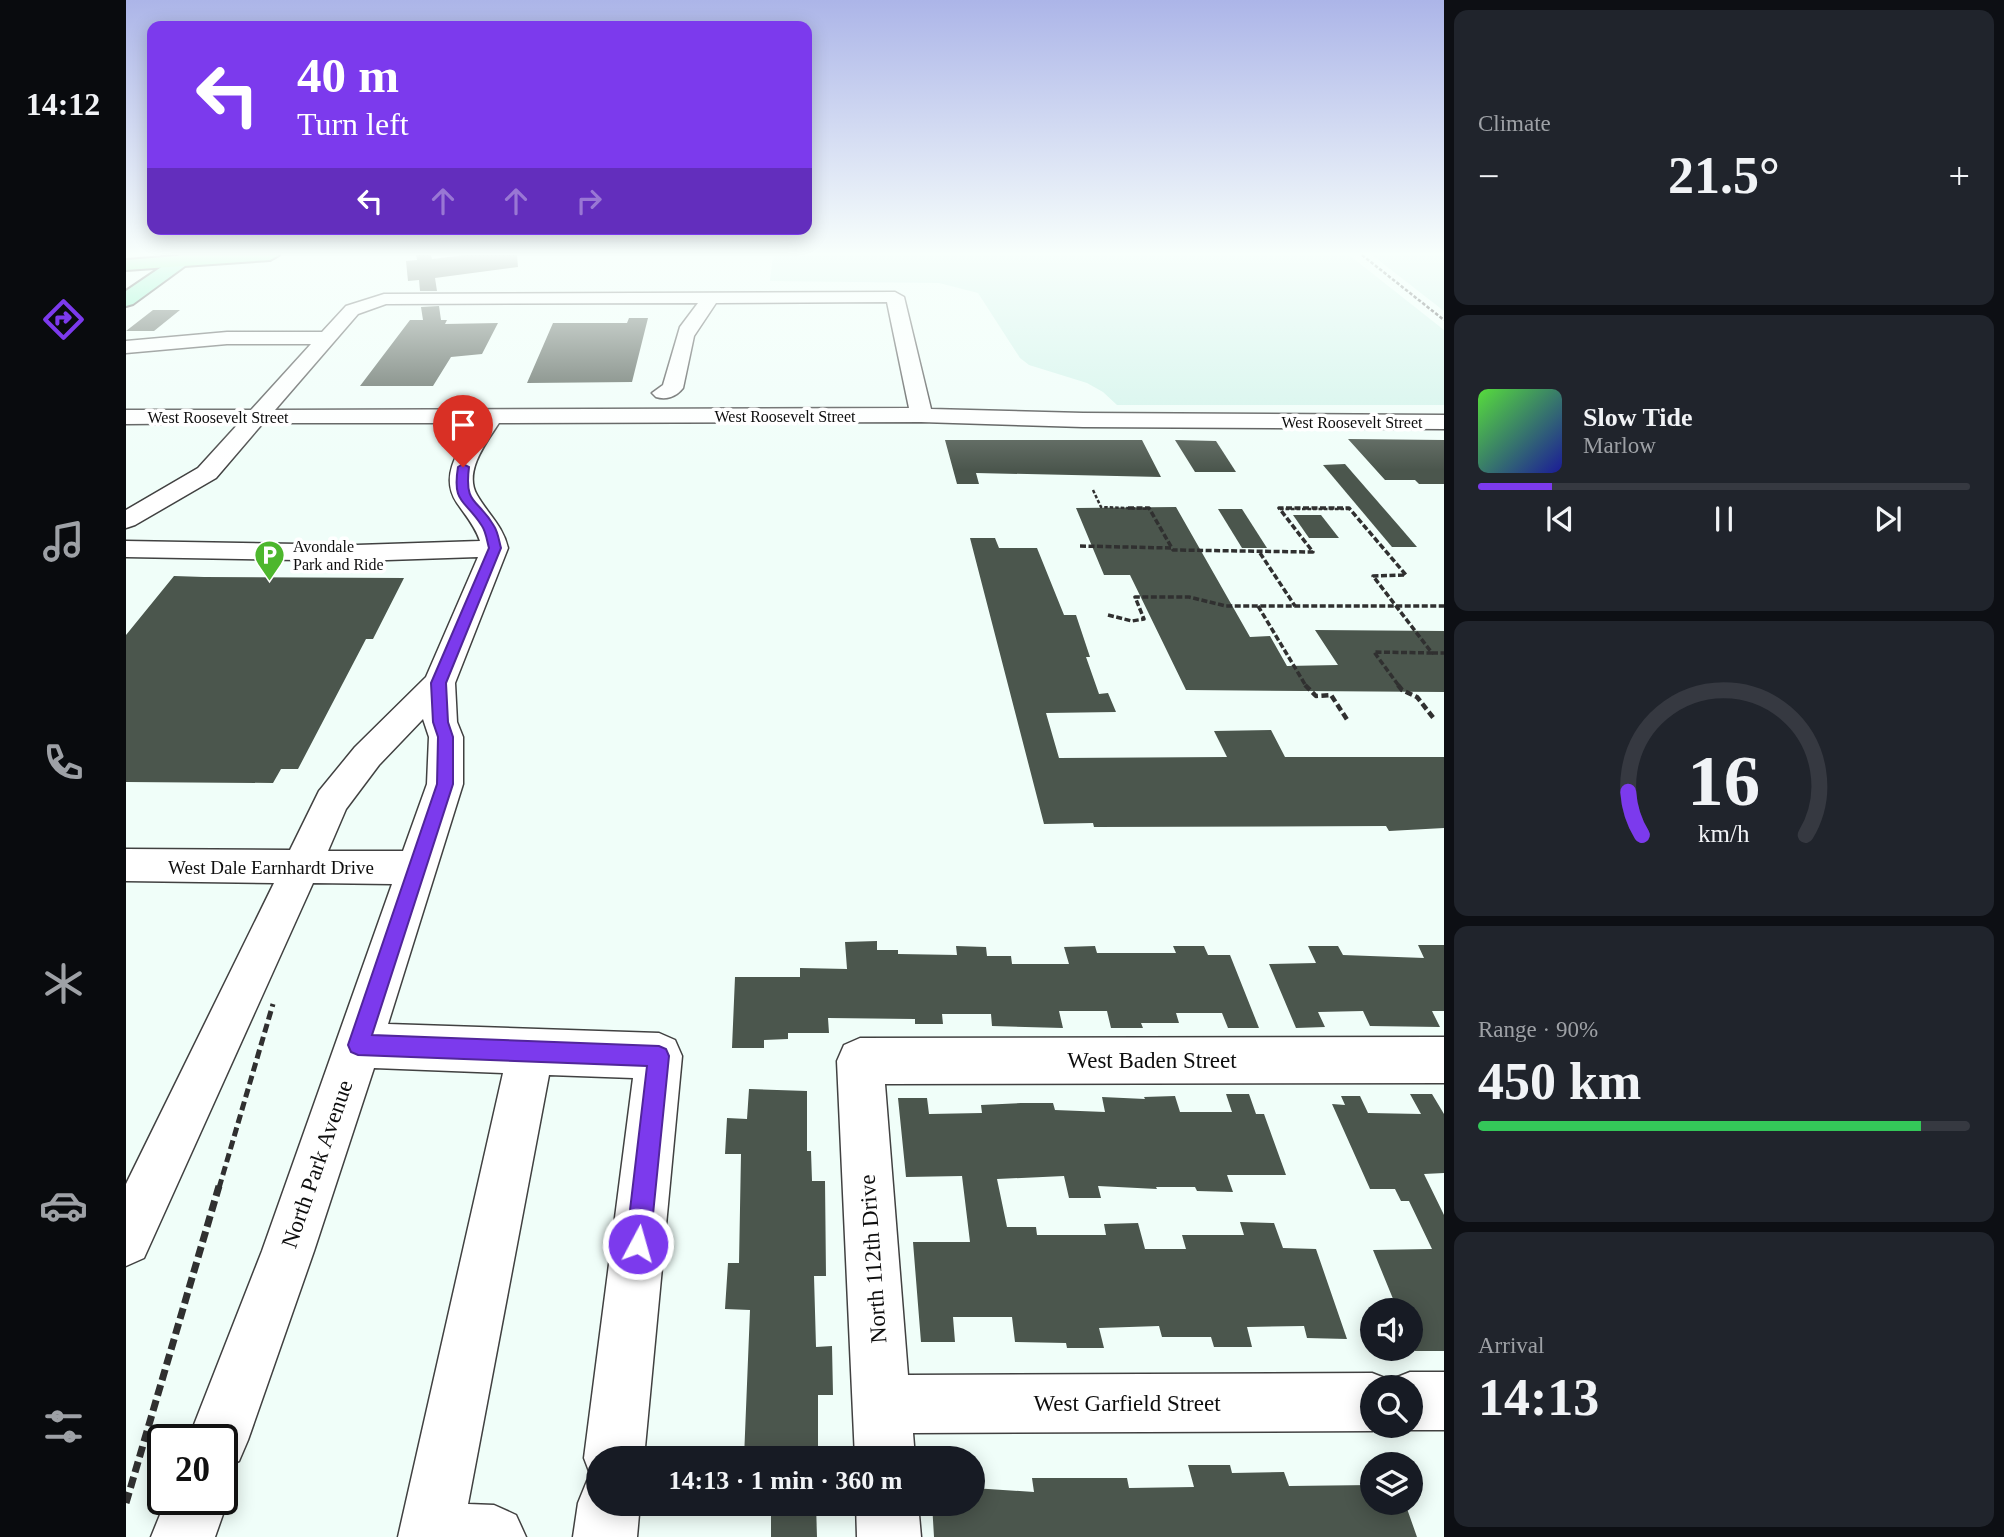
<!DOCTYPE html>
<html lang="en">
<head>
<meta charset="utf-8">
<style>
	body { margin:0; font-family:"Times New Roman",serif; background:#20242c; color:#f1f3f6; height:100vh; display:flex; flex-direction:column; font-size:26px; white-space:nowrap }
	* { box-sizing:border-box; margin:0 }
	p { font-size:23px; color:#9ea1a6 }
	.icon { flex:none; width:38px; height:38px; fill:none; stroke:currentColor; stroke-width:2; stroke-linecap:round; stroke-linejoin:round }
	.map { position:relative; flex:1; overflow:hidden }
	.sheet { display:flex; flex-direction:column; gap:10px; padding:10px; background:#0d0f14; width:560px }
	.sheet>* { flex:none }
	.guide { position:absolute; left:21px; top:21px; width:665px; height:214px; border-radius:14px; box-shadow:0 4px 18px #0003; background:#7c3aed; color:#fff; overflow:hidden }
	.fabs { position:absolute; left:1234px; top:1298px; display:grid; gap:14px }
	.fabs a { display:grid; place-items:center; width:63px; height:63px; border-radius:50%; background:#171b24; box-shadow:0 4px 18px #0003; font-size:35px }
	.speed { position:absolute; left:21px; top:1424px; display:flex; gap:14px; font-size:35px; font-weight:700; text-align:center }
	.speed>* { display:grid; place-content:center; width:91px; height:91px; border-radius:50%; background:#171b24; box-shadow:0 4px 18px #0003; line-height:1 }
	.speed .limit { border:4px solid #111; border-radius:10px; background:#fff; color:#111 }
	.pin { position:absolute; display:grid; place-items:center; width:60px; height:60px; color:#fff; margin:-72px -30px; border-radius:50% 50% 50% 0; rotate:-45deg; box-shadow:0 0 7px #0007 }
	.pin .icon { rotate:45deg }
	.me { position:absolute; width:77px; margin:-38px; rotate:6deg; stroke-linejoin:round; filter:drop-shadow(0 0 5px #0008) }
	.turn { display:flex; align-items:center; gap:24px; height:147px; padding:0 35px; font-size:32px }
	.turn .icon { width:91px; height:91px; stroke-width:2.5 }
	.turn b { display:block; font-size:49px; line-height:60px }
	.lanes { display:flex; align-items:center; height:66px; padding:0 35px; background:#0003; justify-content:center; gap:35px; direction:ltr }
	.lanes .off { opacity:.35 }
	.big { font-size:52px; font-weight:700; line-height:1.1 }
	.sheet .widget { flex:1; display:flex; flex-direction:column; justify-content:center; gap:10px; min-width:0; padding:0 24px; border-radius:14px; background:#20242c }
	.sheet .dial { align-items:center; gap:0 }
	.dial svg { height:182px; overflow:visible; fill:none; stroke:#363941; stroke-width:7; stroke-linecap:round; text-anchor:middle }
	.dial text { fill:#f1f3f6; stroke:none }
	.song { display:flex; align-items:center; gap:21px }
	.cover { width:84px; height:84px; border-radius:10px; background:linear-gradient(135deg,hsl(110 70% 55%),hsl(240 70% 35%)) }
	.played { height:7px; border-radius:4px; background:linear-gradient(90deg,#7c3aed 15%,#363941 15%) }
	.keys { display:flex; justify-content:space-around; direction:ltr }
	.heat { display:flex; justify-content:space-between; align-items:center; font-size:38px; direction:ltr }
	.charge { height:10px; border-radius:5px; background:linear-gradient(90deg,#34c759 90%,#363941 0) }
	.trip { position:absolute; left:460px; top:1446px; width:399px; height:70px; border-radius:35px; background:#171b24; box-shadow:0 4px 18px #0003; font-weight:700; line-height:70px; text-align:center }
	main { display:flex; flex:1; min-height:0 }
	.dock { display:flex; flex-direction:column; width:126px; justify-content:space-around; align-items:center; background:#090b0e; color:#9ea1a6 }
	.dock .icon { width:49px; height:49px }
	.dock .on { color:#7c3aed }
	.dock b { font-size:32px; color:#f1f3f6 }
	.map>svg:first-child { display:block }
	.farmland { fill:#d1f3ea }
	.building { fill:#4b564d }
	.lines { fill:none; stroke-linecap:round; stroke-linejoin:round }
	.minor-casing { stroke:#414141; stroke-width:3 }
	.major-casing { stroke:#1f1f1f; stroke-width:4 }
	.highway-casing { stroke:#1f1f1f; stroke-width:4 }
	.path-far4 { stroke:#303030; stroke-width:2.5; stroke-dasharray:3.5 2; stroke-linecap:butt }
	.path-far3 { stroke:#303030; stroke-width:3.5; stroke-dasharray:6 2.5; stroke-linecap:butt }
	.path-far2 { stroke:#303030; stroke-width:4.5; stroke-dasharray:7 3.5; stroke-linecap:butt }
	.path-far1 { stroke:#303030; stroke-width:5; stroke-dasharray:9 4.5; stroke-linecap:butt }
	.path { stroke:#303030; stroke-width:7; stroke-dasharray:11 5; stroke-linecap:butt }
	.minor { fill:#fff; fill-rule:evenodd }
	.major { fill:#6df1b8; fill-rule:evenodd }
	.highway { fill:#5fed85; fill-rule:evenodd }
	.route { fill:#7c3aed; stroke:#51269a; stroke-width:2 }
	.labels { text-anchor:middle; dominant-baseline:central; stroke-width:7; stroke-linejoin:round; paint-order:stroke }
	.far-street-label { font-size:16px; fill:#0e0e0e; stroke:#fff }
	.far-poi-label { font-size:16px; fill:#0e0e0e; stroke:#fff; text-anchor:start }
	.street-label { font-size:19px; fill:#0e0e0e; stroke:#fff }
	.near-street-label { font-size:23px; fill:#0e0e0e; stroke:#fff }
</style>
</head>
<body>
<main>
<nav class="dock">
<b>14:12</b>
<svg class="icon on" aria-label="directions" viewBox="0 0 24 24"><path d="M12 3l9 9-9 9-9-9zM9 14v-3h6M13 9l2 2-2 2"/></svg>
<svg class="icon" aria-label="music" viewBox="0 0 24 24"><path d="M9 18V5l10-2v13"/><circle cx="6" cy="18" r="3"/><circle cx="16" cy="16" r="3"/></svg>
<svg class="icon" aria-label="phone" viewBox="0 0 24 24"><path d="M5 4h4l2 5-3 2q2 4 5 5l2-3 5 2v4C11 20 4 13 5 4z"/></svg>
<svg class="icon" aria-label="climate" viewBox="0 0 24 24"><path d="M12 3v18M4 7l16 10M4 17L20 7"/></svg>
<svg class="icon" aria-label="car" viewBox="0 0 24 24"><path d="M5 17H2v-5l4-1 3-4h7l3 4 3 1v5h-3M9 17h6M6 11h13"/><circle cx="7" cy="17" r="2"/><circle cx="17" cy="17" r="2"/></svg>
<svg class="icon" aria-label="filters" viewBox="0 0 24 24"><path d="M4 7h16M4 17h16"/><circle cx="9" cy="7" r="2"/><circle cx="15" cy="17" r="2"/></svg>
</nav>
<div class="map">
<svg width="1318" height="1537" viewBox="0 0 1318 1537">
	<rect width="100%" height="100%" fill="#f0fef9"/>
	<g class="farmland">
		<path d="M647,255H1223L1318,330V405H991L977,392L961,383L903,365L894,358L852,293L813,283L644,281Z"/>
		<path d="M1246,255H1318V311Z"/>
	</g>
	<g class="building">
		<path d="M290,255H305L306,259L340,255H391L392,267L309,278L311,291H294L293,280L282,281L280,261L291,260Z"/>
		<path d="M313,306L315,320H321L319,324L372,323L356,354L325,357L307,386H234L284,320H297L295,307Z"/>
		<path d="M27,310H54L28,331H0Z"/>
		<path d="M503,318H522L506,382L401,383L427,323H501Z"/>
		<path d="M1222,439L1318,440V484H1293L1289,480H1259Z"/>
		<path d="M819,440H1016L1035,477L850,473L853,484H831Z"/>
		<path d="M1049,440L1090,441L1110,472H1069Z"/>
		<path d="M1219,464L1273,526L1291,547H1266L1197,465Z"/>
		<path d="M1050,507L1124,637L1144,636L1161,666L1212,665L1189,630L1318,631V692L1060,690L1004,575H978L950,508Z"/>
		<path d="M1092,509H1116L1141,548H1116Z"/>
		<path d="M1167,515H1195L1213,538H1183Z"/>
		<path d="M844,538H869L873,548H911L938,615H950L964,657H960L973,694L982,693L990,712L920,713L933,758L1101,757L1088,731L1145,730L1159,757H1318V828L1263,831L1260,826L968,827L967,823L918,824Z"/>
		<path d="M48,576L78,577L278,578L247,639H240L172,769H155L147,783L0,782V635Z"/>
		<path d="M751,941V950H772V954L831,955L830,946L860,947L861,956H885L886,964H943L938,947L969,946L971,953H1050L1047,946H1078L1082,955H1104L1133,1028H1102L1096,1013H1050L1053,1023H1015L1017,1028H985L981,1011H933L937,1028L866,1026L865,1014H816L817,1024H789V1019L702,1018L703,1033H662V1039L638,1040V1048H606L609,977H674V968L721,969L719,942Z"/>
		<path d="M1292,945H1318V1011H1306L1314,1027L1244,1026L1237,1011L1192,1012L1199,1027L1170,1028L1143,964L1190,963L1182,946H1212L1217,955L1298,958Z"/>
		<path d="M623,1089L681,1091V1151H685L686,1181H699L700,1276H688L690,1347L706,1346L707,1395H692V1458H618L624,1310L599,1309L602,1263H613L615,1154H599L601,1118L621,1119Z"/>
		<path d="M1100,1094H1123L1130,1114H1138L1160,1175H1101L1107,1192L1071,1191L1069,1187H1030L1031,1189L972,1186L975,1198H943L938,1176L871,1179L881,1227H910L911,1235H980L978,1224L1012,1223L1019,1249H1060L1056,1235H1118L1114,1222L1148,1223L1157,1248L1190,1249L1221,1339L1181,1338L1178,1326L1121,1327L1126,1347H1088L1085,1337H1036L1033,1326L973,1328L978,1348H941L940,1343L889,1342L886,1317H827L829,1342H795L787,1242H844L836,1176L780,1177L772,1098H801L803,1114L856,1113L855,1105L895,1103H927L929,1110L979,1112L976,1097L1019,1099L1018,1097L1049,1096L1054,1112H1106Z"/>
		<path d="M1284,1094H1306L1318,1114V1173L1298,1174L1318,1215V1351H1289L1284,1340V1311H1272L1247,1250L1306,1249L1283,1201H1275L1269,1189H1244L1206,1104L1219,1105L1215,1096H1234L1242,1113L1295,1114Z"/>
		<path d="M1062,1465H1104L1106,1473L1158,1472L1163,1486L1246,1485V1503H1279L1291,1537H808L806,1503H847V1488L908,1492L906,1478H1001L1003,1488L1068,1487Z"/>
		<path d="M690,1505L691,1537H645V1506Z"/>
	</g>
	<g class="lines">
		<defs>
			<g id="minor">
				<path d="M769,292L778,297L805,409L957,413L1318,415V429L957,427L795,422L373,423C361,441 337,472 351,495C362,514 377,526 382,548L329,683L331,722L337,737V784L262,1024L533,1033L549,1040L556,1056L518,1458H472V1503H514L511,1537H447L452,1503L461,1481L466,1479L458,1458L507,1078L423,1075L342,1504L368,1505L390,1515L400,1537H272L377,1073L248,1068L188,1251L122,1440L113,1461L96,1468V1440H62L136,1251L266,884L187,883L18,1258L0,1266V1184L148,883L0,881V849L164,850L193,791L229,747L300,677L352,557L231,561L0,557V541L231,545L354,541C349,526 340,516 331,503C312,475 335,447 350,423H137L90,478L9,525L0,528V510L72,468L113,423L0,424V410H125L185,344H101L0,353V341L101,332H196L220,306L258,294ZM761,302L783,408L149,410L232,314L260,304L572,303L554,327L537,385L526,393L530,397C540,400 550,397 557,388L568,336L590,303ZM297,719L303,737L301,784L277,851H202L220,809L253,765Z"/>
				<path d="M1318,1037V1083L759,1084L782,1375L1246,1373L1264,1380L1284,1372H1318V1430H1284L1275,1426H1284V1388H1246V1426H1258L1246,1431L787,1433L789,1458H729L711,1061L718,1045L734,1038Z"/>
				<path d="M96,1486L102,1500L89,1537H25L40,1500H96Z"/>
				<path d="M730,1503H792L795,1537H731Z"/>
			</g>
			<path id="major" d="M53,255H74L7,304L0,306V291Z"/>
			<path id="highway" d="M64,255H153L144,260L0,270V260Z"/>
		</defs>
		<use href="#minor" class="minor-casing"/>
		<use href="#major" class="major-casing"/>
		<use href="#highway" class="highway-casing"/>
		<g class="path-far4">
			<path d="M1236,255L1318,320"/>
			<path d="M967,490L975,507L1024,509"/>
			<path d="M1154,509H1224"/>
		</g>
		<g class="path-far3">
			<path d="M1002,508H1023L1047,550L1187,552L1153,508H1223L1280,575L1247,576L1306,653L1248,652L1273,686"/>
			<path d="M954,546L1045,548"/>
			<path d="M1134,553L1169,606"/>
			<path d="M1132,606L1180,686"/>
			<path d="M982,615L1006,621L1018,619L1009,597H1063L1100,606H1318"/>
			<path d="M1306,653H1318"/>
		</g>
		<g class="path-far2">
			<path d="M1179,685L1190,696L1205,695L1222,721"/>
			<path d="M1272,685L1276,690L1291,697L1309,720"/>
		</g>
		<path class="path-far1" d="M93,1188L147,1004"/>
		<path class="path" d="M0,1503L93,1186"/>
		<use href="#minor" class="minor"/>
		<use href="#major" class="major"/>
		<use href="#highway" class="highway"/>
	</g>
	<linearGradient id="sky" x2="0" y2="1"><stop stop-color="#acb5e8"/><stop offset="0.54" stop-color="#f8fffc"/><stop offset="1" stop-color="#f8fffc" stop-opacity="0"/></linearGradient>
	<rect width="1318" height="470" fill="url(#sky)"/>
	<path class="route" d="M337,464L343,467C338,506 352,498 368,526C372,532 373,541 375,548L320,683L322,722L327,737V784L246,1035L533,1046L540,1049L543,1056L524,1244L520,1252L512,1255L503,1252L500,1244L521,1066L232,1055L225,1052L222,1045L311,784L312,737L307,722L305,683L363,548C361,541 360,532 356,526C339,499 326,504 332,467Z"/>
	<defs>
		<symbol id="parking-pin" viewBox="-11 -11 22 30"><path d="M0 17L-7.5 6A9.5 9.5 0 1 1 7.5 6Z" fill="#4db72d" stroke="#fff"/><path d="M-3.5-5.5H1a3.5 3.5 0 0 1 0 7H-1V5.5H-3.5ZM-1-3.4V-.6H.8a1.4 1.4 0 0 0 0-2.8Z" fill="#fff"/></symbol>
	</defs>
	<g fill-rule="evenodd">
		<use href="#parking-pin" x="126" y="538" width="35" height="47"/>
	</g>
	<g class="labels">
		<g class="far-street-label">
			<text x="659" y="416">West Roosevelt Street</text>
			<text x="92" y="417">West Roosevelt Street</text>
			<text x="1226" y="422">West Roosevelt Street</text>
		</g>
		<g class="far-poi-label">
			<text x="167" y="546">Avondale<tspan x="167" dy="18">Park and Ride</tspan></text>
		</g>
		<g class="street-label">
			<text x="145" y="867">West Dale Earnhardt Drive</text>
		</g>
		<g class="near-street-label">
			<text x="1026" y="1060">West Baden Street</text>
			<text transform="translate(191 1164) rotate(-71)">North Park Avenue</text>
			<text transform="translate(747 1259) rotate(-94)">North 112th Drive</text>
			<text x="1001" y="1403">West Garfield Street</text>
		</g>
	</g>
</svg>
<div class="fabs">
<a><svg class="icon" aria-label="sound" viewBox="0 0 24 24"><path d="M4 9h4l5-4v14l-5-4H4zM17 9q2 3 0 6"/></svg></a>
<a><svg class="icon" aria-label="search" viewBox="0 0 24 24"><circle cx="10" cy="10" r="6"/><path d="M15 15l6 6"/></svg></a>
<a><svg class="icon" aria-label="layers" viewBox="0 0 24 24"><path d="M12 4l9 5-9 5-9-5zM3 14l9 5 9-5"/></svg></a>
</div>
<div class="speed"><div class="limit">20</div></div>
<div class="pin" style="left:337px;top:467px;background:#d93025"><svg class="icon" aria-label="arrive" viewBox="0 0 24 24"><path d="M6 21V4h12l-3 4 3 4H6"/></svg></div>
<svg class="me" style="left:512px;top:1244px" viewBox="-20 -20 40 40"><circle r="17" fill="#7c3aed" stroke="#fff" stroke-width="3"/><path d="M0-11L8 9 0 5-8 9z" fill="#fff"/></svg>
<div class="trip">14:13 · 1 min · 360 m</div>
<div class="guide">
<div class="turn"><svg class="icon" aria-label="left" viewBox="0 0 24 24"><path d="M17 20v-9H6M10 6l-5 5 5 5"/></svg><div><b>40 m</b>Turn left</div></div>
<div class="lanes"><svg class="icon" aria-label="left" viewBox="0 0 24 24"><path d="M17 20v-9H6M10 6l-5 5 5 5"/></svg><svg class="icon off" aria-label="ahead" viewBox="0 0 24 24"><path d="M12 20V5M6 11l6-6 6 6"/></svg><svg class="icon off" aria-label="ahead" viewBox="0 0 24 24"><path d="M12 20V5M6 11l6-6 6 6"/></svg><svg class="icon off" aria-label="right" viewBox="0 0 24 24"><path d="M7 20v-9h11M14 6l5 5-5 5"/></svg></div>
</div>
</div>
<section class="sheet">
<div class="widget"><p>Climate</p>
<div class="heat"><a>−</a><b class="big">21.5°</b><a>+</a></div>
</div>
<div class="widget">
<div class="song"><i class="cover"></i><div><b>Slow Tide</b><p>Marlow</p></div></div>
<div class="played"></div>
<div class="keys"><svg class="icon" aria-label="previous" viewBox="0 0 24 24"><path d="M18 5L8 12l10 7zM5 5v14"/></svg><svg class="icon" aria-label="pause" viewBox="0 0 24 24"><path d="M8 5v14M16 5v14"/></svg><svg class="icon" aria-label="next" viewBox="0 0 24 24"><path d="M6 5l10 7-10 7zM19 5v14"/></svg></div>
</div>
<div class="widget dial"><svg viewBox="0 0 100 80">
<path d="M14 69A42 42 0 1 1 86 69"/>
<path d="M14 69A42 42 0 0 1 8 50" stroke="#7c3aed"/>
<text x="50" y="56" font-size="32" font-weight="700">16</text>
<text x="50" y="72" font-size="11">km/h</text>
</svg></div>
<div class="widget"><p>Range · 90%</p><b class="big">450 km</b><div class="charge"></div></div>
<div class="widget"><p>Arrival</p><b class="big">14:13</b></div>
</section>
</main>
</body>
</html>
